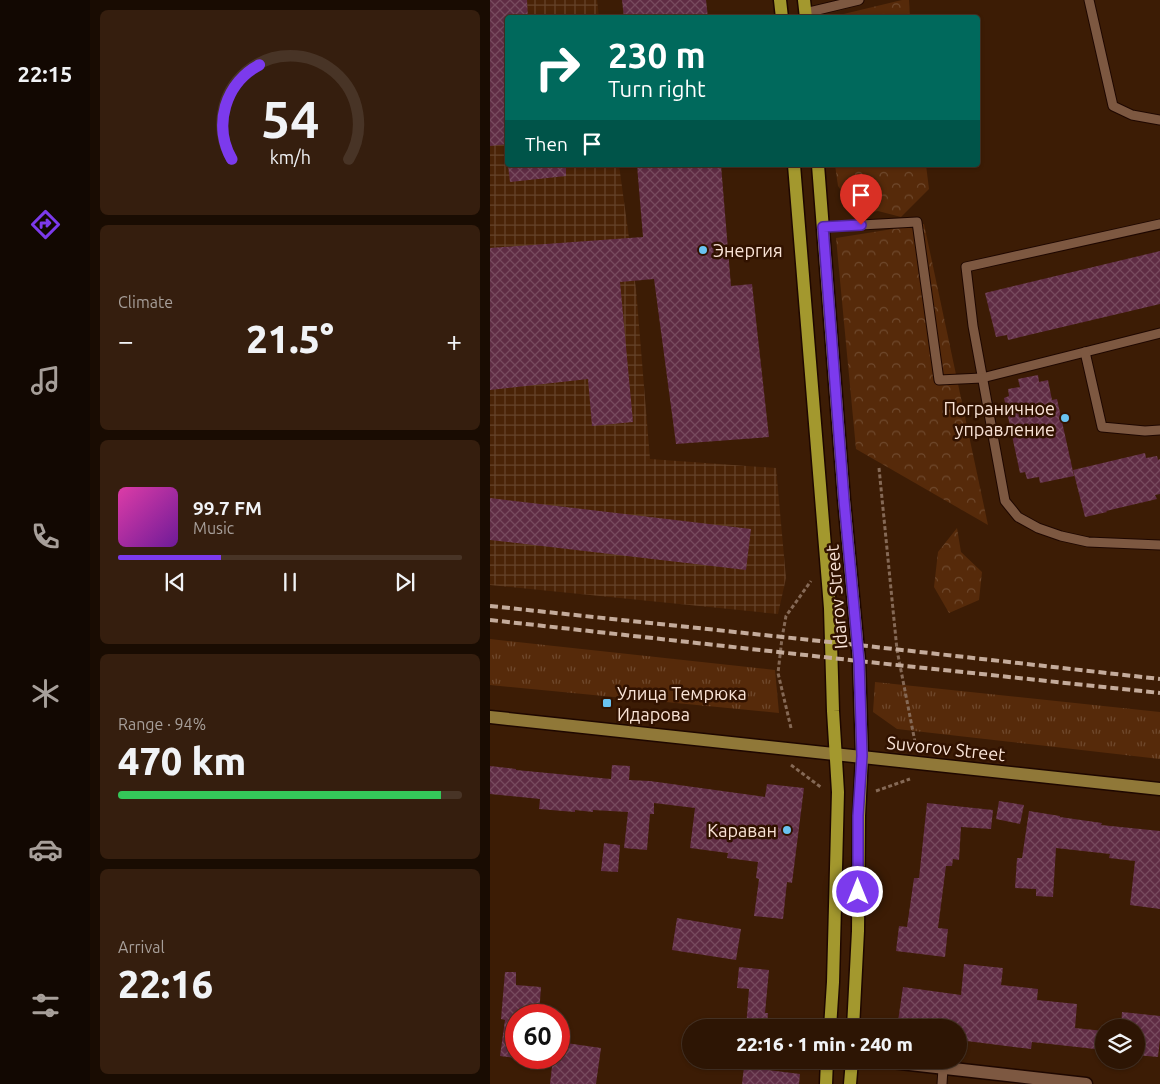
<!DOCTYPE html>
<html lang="en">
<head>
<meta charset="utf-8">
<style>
	body { margin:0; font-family:Ubuntu,sans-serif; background:#351e0e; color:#f1f3f6; height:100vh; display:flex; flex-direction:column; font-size:19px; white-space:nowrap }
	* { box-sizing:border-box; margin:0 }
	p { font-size:16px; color:#a79f9a }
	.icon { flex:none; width:28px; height:28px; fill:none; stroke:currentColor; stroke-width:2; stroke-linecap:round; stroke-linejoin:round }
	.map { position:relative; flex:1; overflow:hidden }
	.side { display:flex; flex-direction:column; gap:10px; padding:10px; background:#190c02; width:400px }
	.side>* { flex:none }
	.hud { position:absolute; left:15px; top:15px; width:475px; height:152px; border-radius:5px; box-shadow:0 1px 4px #0004,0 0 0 1px #483426; background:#00695c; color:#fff; overflow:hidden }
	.controls { position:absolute; left:605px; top:1019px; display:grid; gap:10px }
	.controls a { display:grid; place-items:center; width:50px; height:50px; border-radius:50%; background:#2d1504; box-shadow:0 1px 4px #0004,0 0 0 1px #483426; font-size:25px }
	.speed { position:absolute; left:15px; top:1004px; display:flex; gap:10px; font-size:25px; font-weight:700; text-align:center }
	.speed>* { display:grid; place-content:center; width:65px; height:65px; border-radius:50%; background:#2d1504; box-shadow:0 1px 4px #0004,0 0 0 1px #483426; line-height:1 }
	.speed .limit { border:8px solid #d22; background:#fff; color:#111 }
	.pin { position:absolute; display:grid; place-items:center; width:42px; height:42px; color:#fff; margin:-51px -21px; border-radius:50% 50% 50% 0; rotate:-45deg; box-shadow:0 0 5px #0007 }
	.pin .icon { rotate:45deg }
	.me { position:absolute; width:55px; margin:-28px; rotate:0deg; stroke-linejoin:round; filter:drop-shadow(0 0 4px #0008) }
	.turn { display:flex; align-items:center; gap:18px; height:105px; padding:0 20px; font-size:22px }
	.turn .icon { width:65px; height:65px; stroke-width:2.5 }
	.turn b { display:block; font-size:35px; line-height:42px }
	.then { display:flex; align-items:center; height:48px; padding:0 20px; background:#0003; gap:10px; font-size:19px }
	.big { font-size:38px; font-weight:800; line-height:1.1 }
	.side .card { flex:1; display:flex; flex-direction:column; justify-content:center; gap:8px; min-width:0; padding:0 18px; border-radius:8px; background:#351e0e }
	.side .dial { align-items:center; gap:0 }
	.dial svg { height:130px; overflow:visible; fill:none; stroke:#483426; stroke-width:7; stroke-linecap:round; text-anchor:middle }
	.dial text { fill:#f1f3f6; stroke:none }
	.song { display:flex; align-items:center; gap:15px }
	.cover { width:60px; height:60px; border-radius:8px; background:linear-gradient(135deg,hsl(320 70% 55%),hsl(280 70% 35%)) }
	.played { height:5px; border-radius:2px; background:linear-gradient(90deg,#7c3aed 30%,#483426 30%) }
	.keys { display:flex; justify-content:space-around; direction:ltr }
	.heat { display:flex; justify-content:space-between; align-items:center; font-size:28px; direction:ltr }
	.charge { height:8px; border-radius:4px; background:linear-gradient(90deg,#34c759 94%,#483426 0) }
	.trip { position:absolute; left:192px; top:1019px; width:285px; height:50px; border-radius:25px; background:#2d1504; box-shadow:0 1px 4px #0004,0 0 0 1px #483426; font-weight:800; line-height:50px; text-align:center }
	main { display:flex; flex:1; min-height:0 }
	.menu { display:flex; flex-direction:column; width:90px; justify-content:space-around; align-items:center; background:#120802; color:#a79f9a }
	.menu .icon { width:35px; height:35px }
	.menu .on { color:#7c3aed }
	.menu b { font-size:22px; color:#f1f3f6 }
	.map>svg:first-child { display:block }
	.industrial { fill:url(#industrial-grid) }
	.grass { fill:url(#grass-tufts) }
	.forest { fill:url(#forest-crowns) }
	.building { fill:url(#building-cross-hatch) }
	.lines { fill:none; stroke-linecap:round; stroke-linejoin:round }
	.lane-casing { stroke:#1e0700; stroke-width:11 }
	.street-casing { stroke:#1e0700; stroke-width:15 }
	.secondary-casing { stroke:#1e0700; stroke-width:15 }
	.primary-casing { stroke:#1e0700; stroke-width:15 }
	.path { stroke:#856956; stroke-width:3; stroke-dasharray:4 2.5; stroke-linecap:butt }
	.lane { stroke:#7d5841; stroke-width:9 }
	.street { stroke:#7d5841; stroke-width:12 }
	.secondary { stroke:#907838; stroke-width:12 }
	.primary { stroke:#a3982e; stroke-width:12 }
	.rail { stroke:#c4ab9b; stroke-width:4; stroke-dasharray:8 4; stroke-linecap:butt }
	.route-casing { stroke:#51269a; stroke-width:12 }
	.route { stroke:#7c3aed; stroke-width:9 }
	.poi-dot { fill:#69c3f1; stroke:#311200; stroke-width:2 }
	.labels { text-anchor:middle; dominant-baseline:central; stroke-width:5; stroke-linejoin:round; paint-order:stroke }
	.poi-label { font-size:18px; fill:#f9e3d6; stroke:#311200; text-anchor:start }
	.street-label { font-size:18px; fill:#f9e3d6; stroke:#311200 }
</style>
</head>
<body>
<main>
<nav class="menu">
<b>22:15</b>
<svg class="icon on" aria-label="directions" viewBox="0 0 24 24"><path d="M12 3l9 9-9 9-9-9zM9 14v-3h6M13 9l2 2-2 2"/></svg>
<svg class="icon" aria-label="music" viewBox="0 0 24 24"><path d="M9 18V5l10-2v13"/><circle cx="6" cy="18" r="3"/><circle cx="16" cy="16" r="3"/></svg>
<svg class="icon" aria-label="phone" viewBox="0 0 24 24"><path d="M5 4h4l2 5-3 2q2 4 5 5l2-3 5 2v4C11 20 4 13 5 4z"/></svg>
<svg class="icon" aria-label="climate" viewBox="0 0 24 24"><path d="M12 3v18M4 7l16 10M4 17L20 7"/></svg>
<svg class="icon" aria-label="car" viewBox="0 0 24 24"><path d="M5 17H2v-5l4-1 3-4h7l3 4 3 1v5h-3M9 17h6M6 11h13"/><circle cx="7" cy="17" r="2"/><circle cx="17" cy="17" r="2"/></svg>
<svg class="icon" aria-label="filters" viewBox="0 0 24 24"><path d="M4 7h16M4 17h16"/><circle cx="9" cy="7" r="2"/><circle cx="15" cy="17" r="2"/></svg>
</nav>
<section class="side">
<div class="card dial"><svg viewBox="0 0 100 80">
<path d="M14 69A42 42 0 1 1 86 69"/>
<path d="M14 69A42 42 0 0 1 31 11" stroke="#7c3aed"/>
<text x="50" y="56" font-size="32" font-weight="700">54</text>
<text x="50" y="72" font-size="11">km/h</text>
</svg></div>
<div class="card"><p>Climate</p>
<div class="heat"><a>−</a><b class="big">21.5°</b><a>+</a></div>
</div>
<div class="card">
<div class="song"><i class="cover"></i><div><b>99.7 FM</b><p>Music</p></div></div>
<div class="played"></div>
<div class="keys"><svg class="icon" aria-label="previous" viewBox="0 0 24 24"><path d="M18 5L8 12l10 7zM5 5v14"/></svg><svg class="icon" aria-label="pause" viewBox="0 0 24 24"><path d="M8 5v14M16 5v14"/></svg><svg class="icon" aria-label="next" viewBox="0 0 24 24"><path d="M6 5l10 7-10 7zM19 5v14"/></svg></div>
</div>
<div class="card"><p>Range · 94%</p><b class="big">470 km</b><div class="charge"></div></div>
<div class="card"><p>Arrival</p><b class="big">22:16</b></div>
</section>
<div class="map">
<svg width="670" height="1084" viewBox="0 0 670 1084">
	<defs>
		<pattern id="industrial-grid" width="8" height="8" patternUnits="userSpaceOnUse" patternTransform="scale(1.25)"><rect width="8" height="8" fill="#4a2306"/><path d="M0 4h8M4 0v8" fill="none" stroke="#65432a"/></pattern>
		<pattern id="grass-tufts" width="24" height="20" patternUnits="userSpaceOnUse" patternTransform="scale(1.25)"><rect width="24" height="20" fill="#562a0a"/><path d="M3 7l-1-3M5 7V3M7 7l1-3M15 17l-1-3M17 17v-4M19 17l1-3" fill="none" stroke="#6f492d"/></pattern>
		<pattern id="forest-crowns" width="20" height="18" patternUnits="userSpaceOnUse" patternTransform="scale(1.25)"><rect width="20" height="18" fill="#562a0a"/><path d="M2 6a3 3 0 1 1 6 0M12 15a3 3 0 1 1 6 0" fill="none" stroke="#6f492d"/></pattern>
		<pattern id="building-cross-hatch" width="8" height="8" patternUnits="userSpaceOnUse" patternTransform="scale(1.25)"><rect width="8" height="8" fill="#5f2c44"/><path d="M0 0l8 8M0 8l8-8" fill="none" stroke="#774a5e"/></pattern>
	</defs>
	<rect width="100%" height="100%" fill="#3c1c05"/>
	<path class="industrial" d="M0,0H107L109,17L18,18V165H129L146,289L160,459L286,468L296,578L288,614L0,585Z"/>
	<g class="grass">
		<path d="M0,639L285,670L289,713L0,685Z"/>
		<path d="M385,682L670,712V759L407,729L383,712Z"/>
	</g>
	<g class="forest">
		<path d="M412,0H419L420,17H341Z"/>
		<path d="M345,165H436L439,189L411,217L388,211L368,215L348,186Z"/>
		<path d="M434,224L498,525L366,449L346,238Z"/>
		<path d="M467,528L471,552L492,572L489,600L459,613L444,587L448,552Z"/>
	</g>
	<g class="building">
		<path d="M0,0H37L38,18H18V144L0,146Z"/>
		<path d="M132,0H216L218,18H134Z"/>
		<path d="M18,165H76V176L20,182Z"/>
		<path d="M147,165H231L241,286L262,284L279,437L186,444L164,279L130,282L143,422L102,426L98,379L0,390V248L153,237Z"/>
		<path d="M670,251V304L518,340L517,335L506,337L495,293Z"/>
		<path d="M548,375L549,382L558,380L562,400L567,399L584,476L550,483L549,477L537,479L535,472L530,473L514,398L519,396L518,389L530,387L528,379Z"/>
		<path d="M655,453L656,458L667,456L668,460L670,459V494L665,495L667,499L616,511L617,512L595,517L583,470Z"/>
		<path d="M0,498L261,529L256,570L0,540Z"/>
		<path d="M122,765L140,766L139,780L160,781L275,797L277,784L314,788L302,883L297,882L293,919L264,916L269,879L266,878L268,862L237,858L238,853L200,848L205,808L164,803V814H160L157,850L134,848L138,812L103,810V812L85,810V812L49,809L50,799L0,794V766L26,769V770L121,779Z"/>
		<path d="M509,801L534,805L530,824L506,819Z"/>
		<path d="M437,803L503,810L501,829L471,827L469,860L463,859L462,866H456L448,928L458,929L455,957L406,951L409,926L417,927L424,878H429Z"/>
		<path d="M539,811L570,816V817L612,823L611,825L670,831V909L640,905L645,861L619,858L620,854L566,848L563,897L546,896V889L525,888L527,858H532Z"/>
		<path d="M114,843L130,845L128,872L111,871Z"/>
		<path d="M187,918L251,929L246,960L182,950Z"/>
		<path d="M474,964L513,968L511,985L548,989L547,1000L587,1004L585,1028L614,1031V1050L542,1042L541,1049L469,1040V1028H407L413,987L471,995Z"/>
		<path d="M249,967L279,970L275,1013H278L277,1028H256L259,989L247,988Z"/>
		<path d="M15,972H26V985L51,987L49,1015H26V1058L10,1056L15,1020L11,1019Z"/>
		<path d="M632,1012L670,1016V1039L668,1057L646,1055V1028H631Z"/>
		<path d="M69,1042L111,1048L106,1084H60L63,1058H69Z"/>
		<path d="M254,1067L310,1074L309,1084H252Z"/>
	</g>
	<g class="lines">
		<defs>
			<g id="lane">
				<path d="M599,0L623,106L642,115L670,120"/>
				<path d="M315,13L369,0"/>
				<path d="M670,224L476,267L483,326L515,501L528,517L548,528L571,536L598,542L670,545"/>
				<path d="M333,227L427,222L449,380L492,378L670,333"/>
				<path d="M595,352L612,427L655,431L670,430"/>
				<path d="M452,1084L453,1068"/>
			</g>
			<path id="street" d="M384,1060L596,1084"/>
			<path id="secondary" d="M0,717L670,789"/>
			<g id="primary">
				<path d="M290,0L292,18"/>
				<path d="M314,0L316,18"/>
				<path d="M304,165L340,608L343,711L348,792L343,982L340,1028"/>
				<path d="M328,165L354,500L369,661L372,756L369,816L368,931L363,1028"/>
				<path d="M336,1084L337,1060"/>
				<path d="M360,1084L362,1060"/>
			</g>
		</defs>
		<use href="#lane" class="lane-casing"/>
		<use href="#street" class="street-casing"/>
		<use href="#secondary" class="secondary-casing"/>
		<use href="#primary" class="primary-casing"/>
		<g class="path">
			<path d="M389,468L407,650L425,742"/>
			<path d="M301,728L288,673L292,638L296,616L321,581"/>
			<path d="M301,765L332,788"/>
			<path d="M386,791L420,779"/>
		</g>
		<use href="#lane" class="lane"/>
		<use href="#street" class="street"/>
		<use href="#secondary" class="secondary"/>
		<use href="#primary" class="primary"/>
		<g class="rail">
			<path d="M0,606L368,645L670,679"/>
			<path d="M0,620L369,661L670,693"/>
		</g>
	</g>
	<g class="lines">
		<defs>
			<path id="route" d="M368,892V816L372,756L369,661L354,500L333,227L371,225"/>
		</defs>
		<use href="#route" class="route-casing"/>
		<use href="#route" class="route"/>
	</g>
	<g class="poi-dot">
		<circle cx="213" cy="250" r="5"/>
		<circle cx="575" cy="418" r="5"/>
		<rect x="112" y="698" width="10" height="10" rx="2.5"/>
		<circle cx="297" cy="830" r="5"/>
	</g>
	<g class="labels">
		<g class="poi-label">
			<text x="223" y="250">Энергия</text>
			<text x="565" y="408" text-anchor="end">Пограничное<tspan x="565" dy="21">управление</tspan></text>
			<text x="127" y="693">Улица Темрюка<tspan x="127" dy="21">Идарова</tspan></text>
			<text x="287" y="830" text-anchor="end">Караван</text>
		</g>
		<g class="street-label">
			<text transform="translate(346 597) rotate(-95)">Idarov Street</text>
			<text transform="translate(456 748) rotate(6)">Suvorov Street</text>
		</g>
	</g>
</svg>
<div class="controls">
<a><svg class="icon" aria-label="layers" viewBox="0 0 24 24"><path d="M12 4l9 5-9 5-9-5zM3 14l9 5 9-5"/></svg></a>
</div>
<div class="speed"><div class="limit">60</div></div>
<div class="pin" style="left:371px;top:225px;background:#d93025"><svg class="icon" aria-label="arrive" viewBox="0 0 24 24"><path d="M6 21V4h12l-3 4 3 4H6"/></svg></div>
<svg class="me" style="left:368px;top:892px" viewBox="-20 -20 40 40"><circle r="17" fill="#7c3aed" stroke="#fff" stroke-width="3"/><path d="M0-11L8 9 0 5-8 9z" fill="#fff"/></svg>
<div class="trip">22:16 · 1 min · 240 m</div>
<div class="hud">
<div class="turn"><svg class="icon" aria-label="right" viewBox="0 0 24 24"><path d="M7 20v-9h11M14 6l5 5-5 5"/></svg><div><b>230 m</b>Turn right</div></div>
<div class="then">Then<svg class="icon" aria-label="arrive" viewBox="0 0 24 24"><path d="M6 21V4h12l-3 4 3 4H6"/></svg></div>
</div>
</div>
</main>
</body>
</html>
